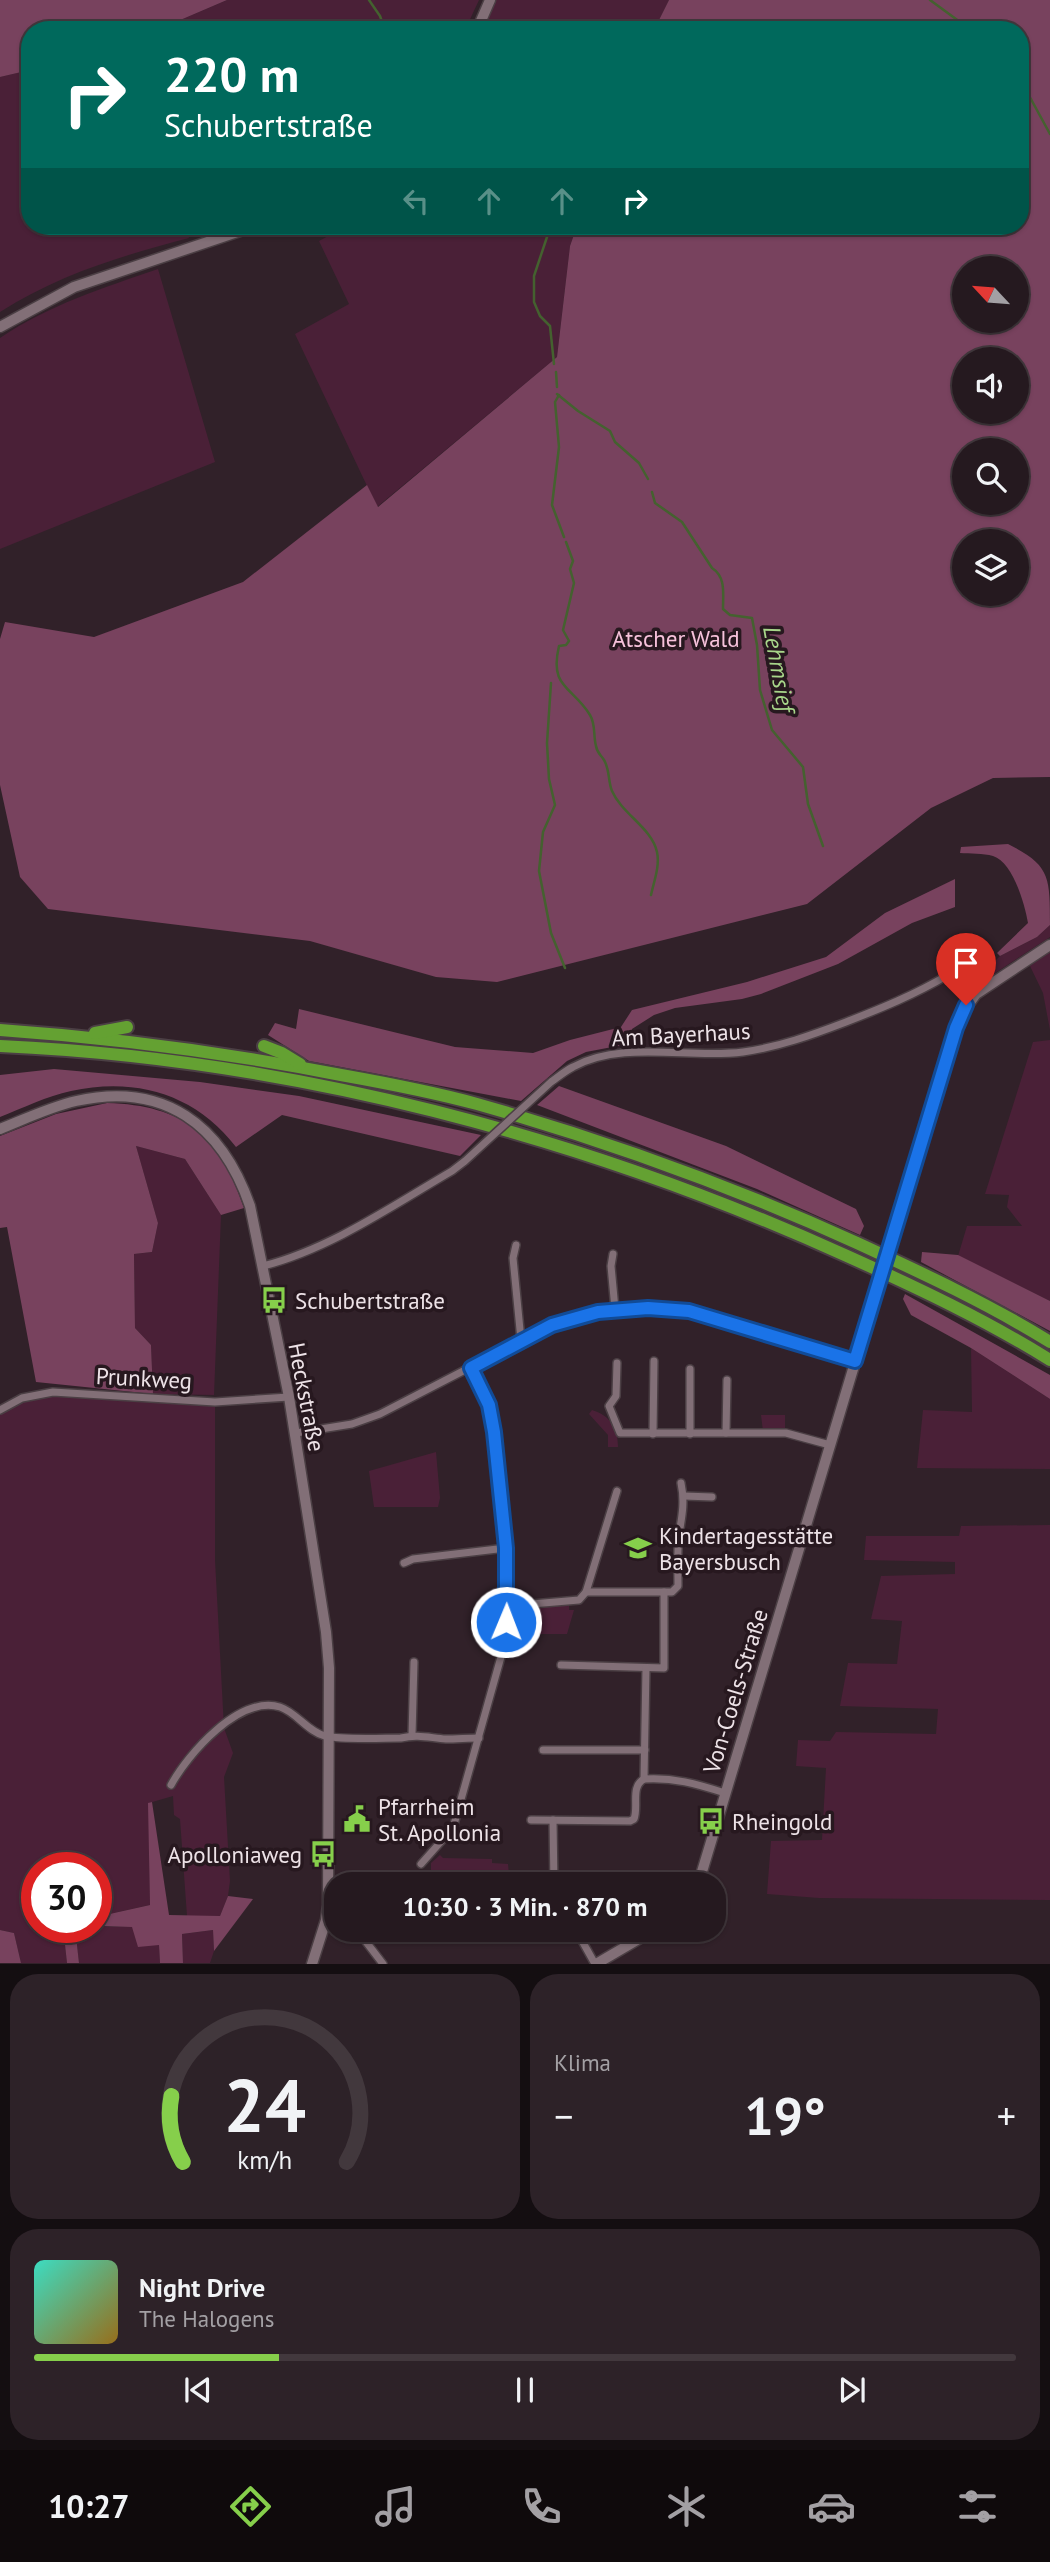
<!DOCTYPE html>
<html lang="de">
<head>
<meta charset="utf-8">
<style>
	body { margin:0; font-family:"PT Sans",sans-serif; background:#2d2228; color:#f1f3f6; height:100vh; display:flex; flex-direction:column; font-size:26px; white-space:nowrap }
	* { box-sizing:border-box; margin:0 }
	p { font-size:23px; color:#a3a0a4 }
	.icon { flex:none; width:38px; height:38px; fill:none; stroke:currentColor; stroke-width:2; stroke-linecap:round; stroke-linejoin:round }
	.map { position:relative; height:1964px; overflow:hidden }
	.side { display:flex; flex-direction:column; gap:10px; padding:10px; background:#140e11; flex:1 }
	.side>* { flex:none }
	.hud { position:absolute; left:21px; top:21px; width:1008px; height:214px; border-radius:28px; box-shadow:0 2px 5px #0004,0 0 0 2px #42383d; background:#00695c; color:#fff; overflow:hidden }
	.needle { width:46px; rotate:296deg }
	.tools { position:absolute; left:952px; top:256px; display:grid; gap:14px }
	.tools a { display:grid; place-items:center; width:77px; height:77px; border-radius:50%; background:#25191f; box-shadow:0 2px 5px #0004,0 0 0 2px #42383d; font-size:35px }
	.speed { position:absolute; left:21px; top:1852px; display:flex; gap:14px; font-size:35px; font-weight:700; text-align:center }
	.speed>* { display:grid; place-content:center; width:91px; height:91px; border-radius:50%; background:#25191f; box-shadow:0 2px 5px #0004,0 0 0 2px #42383d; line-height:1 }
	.speed .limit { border:10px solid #d22; background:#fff; color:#111 }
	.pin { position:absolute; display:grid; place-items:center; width:60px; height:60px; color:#fff; margin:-72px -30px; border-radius:50% 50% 50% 0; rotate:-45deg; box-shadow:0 0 7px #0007 }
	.pin .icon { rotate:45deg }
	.me { position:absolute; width:77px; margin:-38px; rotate:1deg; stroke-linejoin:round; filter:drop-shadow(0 0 5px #0008) }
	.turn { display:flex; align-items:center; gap:24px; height:147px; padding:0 28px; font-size:32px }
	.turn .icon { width:91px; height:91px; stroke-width:2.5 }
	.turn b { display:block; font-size:49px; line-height:60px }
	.lanes { display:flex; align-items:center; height:66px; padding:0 28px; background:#0003; justify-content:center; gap:35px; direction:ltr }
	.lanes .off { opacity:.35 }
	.big { font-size:52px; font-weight:700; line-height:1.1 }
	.side .card { flex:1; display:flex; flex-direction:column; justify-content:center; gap:10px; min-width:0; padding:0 24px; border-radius:28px; background:#2d2228 }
	.side .dial { align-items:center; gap:0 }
	.dial svg { height:182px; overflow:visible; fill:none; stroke:#42383d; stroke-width:7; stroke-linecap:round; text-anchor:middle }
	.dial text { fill:#f1f3f6; stroke:none }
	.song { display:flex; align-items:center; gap:21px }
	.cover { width:84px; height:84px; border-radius:10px; background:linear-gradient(135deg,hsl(170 70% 55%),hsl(40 70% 35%)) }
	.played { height:7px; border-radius:4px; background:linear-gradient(90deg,#86cf4b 25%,#42383d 25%) }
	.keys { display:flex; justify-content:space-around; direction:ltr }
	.heat { display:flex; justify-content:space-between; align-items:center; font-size:38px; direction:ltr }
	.side .tiles { flex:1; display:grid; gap:10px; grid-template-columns:1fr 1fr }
	.card:last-child { grid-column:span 2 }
	.trip { position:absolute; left:324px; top:1872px; width:402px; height:70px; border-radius:28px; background:#25191f; box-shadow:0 2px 5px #0004,0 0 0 2px #42383d; font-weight:700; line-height:70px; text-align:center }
	.tabs { display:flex; height:112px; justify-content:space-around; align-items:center; background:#0f0a0c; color:#a3a0a4 }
	.tabs .icon { width:49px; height:49px }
	.tabs .active { color:#86cf4b }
	.tabs b { font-size:32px; color:#f1f3f6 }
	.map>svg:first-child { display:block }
	.green { fill:#4a2037 }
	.forest { fill:#78425e; fill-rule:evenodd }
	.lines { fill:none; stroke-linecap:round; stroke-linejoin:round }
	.stream { stroke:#44612f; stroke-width:2.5 }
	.minor-casing { stroke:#4b3f44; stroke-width:10 }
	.secondary-casing { stroke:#4b3f44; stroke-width:13 }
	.motorway-casing { stroke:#4b3f44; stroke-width:16 }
	.minor { stroke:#826f77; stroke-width:7 }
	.secondary { stroke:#826f77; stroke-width:10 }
	.motorway { stroke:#64a132; stroke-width:12 }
	.minor-bridge-casing { stroke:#4b3f44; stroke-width:10; stroke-linecap:butt }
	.secondary-bridge-casing { stroke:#4b3f44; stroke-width:13; stroke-linecap:butt }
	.minor-bridge { stroke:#826f77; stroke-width:7 }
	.secondary-bridge { stroke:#826f77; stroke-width:10 }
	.route-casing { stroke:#114b97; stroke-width:18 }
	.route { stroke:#1a73e8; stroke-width:12 }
	.labels { text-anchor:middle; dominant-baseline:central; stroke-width:7; stroke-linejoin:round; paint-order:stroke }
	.park-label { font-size:23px; fill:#f7c2db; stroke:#27181f }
	.street-label { font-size:23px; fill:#ede2e7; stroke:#27181f }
	.poi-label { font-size:23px; fill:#ede2e7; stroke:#27181f; text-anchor:start }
	.water-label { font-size:24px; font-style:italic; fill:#a8d68a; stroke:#27181f }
</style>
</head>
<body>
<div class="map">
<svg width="1050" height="1964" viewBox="0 0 1050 1964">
	<rect width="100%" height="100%" fill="#312129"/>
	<g class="green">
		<path d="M227,0H479L465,30H157Z"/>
		<path d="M496,0H669L654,30H482Z"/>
		<path d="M30,70V226H184L189,238C121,256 60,274 0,312V77Z"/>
		<path d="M328,226H577L570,246L557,357L377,507L295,334L349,304L319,241L332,234Z"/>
		<path d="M158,269L215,462L0,549V338C49,305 103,288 158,269Z"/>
		<path d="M1050,925V937L983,981V973L1000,956L1037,937Z"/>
		<path d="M1050,952V1030L1043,993L1030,966Z"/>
		<path d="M1050,1040V1301L958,1256L967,1226H1022L1007,1207L1009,1195L985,1194L1033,1042Z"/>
		<path d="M136,1146L185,1159L221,1215L214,1395L153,1394L151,1345L135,1328L134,1254L152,1252L158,1223Z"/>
		<path d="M971,1348L1050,1399V1469L917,1468L923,1410L972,1412Z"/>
		<path d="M53,1396L215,1404V1560L224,1728L233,1753L224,1777L230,1881L228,1896L220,1916H187L180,1819L174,1815L173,1796L149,1803L150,1905L96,1917V1867H37V1927H63L67,1963H21L14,1933L0,1930V1415L24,1400Z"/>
		<path d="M592,1410C611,1416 618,1429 618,1447H608V1435L589,1414Z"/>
		<path d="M761,1415H785V1430L763,1431Z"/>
		<path d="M436,1452L440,1498L438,1507H374L369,1471Z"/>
		<path d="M1050,1525V1900L819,1898L767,1894L771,1841L822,1840L826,1768L796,1766L798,1740L830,1741L836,1732L936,1734L938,1709L840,1706L848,1663L897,1664L902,1621L871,1619L881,1576L955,1574V1562L864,1560L866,1536H959L961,1526Z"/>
		<path d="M569,1604V1610H574L567,1634H511L513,1610Z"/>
		<path d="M440,1855L443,1858L492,1859V1863L508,1864L510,1885H431V1863Z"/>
		<path d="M75,1927H132L159,1945L160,1963H79Z"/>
		<path d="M213,1930L214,1951L210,1963H183L182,1934Z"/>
	</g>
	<g class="forest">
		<path d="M0,0H227L157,30H30V70L0,77Z"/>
		<path d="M669,0H1050V777L993,778L931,808L807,904L497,982L436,977L310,941L48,909L20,877L0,785V639L5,622L94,637L243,582L367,485L378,507L557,357L570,246L577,226H1020V30H654ZM964,268H1017V320H964ZM964,359H1017V411H964ZM964,450H1017V502H964ZM964,541H1017V593H964Z"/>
		<path d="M1008,844C1050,865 1050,876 1050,925L1037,937L1000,956L997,953L1028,923C1025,905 1013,862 993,856C983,853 970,854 960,853L961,847Z"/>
		<path d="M955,879V907L912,923L838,964L761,994L742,999L675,1008L654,1015L632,1029L633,1043L586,1052L567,1061L521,1101L309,1061L268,1035L275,1023L296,1029L299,1009L455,1047L533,1053L570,1040L621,1027L632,1010L747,982L826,957L885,913Z"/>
		<path d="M54,1069L200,1082L299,1096L481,1135L460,1156L282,1115L236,1147C195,1094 136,1077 71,1091C47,1096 23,1108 0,1117V1075Z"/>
		<path d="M559,1086L726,1146L856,1209L864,1226L860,1235L757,1189L537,1105Z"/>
		<path d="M107,1103C184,1105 220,1136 244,1208L221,1215L185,1159L136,1146L158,1223L152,1252L134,1254L135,1328L151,1345L153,1394L36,1382L7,1227L0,1228V1136L56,1114Z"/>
		<path d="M922,1252L958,1255L1050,1301V1331L921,1262Z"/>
		<path d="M905,1294L1050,1375V1399L971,1348L911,1315L903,1299Z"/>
		<path d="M152,1802L169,1915L220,1916L228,1896L253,1899L214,1951L213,1930L182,1934L183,1963H160L159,1945L138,1947L132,1927L96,1926V1917L150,1905L148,1803Z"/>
		<path d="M63,1927H75L79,1963H67Z"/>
		<path d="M0,1930L14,1933L21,1963H0Z"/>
	</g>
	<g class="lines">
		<g class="stream">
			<path d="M369,0L380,16L385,30"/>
			<path d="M930,0L971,30"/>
			<path d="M1020,79L1050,134"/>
			<path d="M546,226L549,231L534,276V302L540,316L550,326L554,364"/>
			<path d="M556,372L557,387"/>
			<path d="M557,394L578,411L610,431L615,442L639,463L648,479"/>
			<path d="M559,395L555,402L559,447L552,505L564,537"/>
			<path d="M652,492L655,503L682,522L712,568C726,577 723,593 723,609L730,615L752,618L757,645L760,690L772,730L803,767L808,804L823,846"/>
			<path d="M566,542L573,561L570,569L574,583L563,630L569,641L566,645L559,646C549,688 572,686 590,715C596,725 593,735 596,746C597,753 601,755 604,760C610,770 608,782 612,791C622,814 652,828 657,852C660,866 654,881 651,895"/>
			<path d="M551,683L547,743L549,779L555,805L543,832L539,871L551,933L565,968"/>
		</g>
		<defs>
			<g id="minor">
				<path d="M551,1082C558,1077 565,1071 573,1067C622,1040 689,1059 743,1052C779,1047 812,1035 846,1022C882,1008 914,995 948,975L957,978L976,994"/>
				<path d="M516,1245L513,1258L521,1340"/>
				<path d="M613,1254L611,1266L615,1309"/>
				<path d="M263,1266C330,1249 392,1206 452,1171L465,1161"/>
				<path d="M617,1363L616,1396L609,1406L620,1433H786L830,1445"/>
				<path d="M690,1369V1434"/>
				<path d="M0,1410L22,1398L53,1392L215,1402L289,1397"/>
				<path d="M296,1433L352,1424L380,1414L552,1325L582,1315L615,1309L648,1308L689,1311L855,1361"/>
				<path d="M726,1433L727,1380"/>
				<path d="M653,1434L654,1361"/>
				<path d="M684,1496L712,1497"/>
				<path d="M404,1563L413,1559L506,1548"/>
				<path d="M586,1592L617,1491"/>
				<path d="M507,1606L579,1600L586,1592H672L678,1586C678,1569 677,1551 679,1534C682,1516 685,1502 681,1483"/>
				<path d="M561,1665L664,1668V1592"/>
				<path d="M646,1668L644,1779C673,1777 697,1784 725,1793"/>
				<path d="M412,1735L414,1662"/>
				<path d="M543,1750H645"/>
				<path d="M171,1785C188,1754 239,1695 280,1707C296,1712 308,1732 325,1736C343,1740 382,1738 401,1738C418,1734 430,1738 446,1739C457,1739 468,1738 479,1738"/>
				<path d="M531,1820L630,1821L634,1819C639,1806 630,1787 644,1779"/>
				<path d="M553,1820L554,1885"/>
				<path d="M421,1864L453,1828L506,1639L507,1574L494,1432L489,1405L471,1368"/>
				<path d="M357,1930L383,1964"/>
				<path d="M576,1930L595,1964"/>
			</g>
			<g id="secondary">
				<path d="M477,30L490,0"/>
				<path d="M0,327L74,287L255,226"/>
				<path d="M0,1129C25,1119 50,1107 76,1101C164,1081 222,1125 250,1206L289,1397L326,1632L329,1668L328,1905L326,1920L312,1964"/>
				<path d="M892,1240L960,1016L976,994L1050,945"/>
				<path d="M698,1885L878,1286"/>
				<path d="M596,1964L654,1930"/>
			</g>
			<g id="motorway">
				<path d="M0,1030C115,1038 228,1053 341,1075C386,1083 433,1092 477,1104C607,1141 734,1187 857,1243C922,1273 989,1304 1050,1342"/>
				<path d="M95,1033L127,1027"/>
				<path d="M0,1046C292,1059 582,1136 847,1256C916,1287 986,1320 1050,1360"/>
				<path d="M264,1046L282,1053L300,1064"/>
			</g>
		</defs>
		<use href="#minor" class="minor-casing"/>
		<use href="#secondary" class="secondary-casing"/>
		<use href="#motorway" class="motorway-casing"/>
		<use href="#minor" class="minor"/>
		<use href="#secondary" class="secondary"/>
		<use href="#motorway" class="motorway"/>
		<defs>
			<path id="minor-bridge" d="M465,1161L551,1082"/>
			<path id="secondary-bridge" d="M878,1286L892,1240"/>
		</defs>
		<use href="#minor-bridge" class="minor-bridge-casing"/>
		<use href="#secondary-bridge" class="secondary-bridge-casing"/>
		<use href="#minor-bridge" class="minor-bridge"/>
		<use href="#secondary-bridge" class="secondary-bridge"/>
	</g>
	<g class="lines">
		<defs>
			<path id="route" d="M506,1622V1548L494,1432L489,1405L471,1368L552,1325L598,1312L648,1308L689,1311L855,1361L956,1028L966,1005"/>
		</defs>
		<use href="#route" class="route-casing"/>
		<use href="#route" class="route"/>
	</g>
	<defs>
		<symbol id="bus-bare" viewBox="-9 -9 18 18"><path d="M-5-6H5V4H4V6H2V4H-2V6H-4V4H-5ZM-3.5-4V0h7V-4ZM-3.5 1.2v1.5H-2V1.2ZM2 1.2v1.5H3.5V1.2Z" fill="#86cf4b" stroke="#27181f" stroke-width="2.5" paint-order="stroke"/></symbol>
		<symbol id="school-bare" viewBox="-9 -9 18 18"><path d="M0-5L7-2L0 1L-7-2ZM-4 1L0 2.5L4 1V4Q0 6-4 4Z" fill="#86cf4b" stroke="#27181f" stroke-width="2.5" paint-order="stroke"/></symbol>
		<symbol id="civic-bare" viewBox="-9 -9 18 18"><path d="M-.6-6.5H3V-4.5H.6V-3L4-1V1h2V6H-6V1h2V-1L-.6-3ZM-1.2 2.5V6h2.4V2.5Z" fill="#86cf4b" stroke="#27181f" stroke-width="2.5" paint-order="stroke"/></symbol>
	</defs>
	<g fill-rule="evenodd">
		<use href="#bus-bare" x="255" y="1281" width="38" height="38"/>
		<use href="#school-bare" x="619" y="1529" width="38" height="38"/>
		<use href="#civic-bare" x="338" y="1800" width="38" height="38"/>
		<use href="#bus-bare" x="692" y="1802" width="38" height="38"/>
		<use href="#bus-bare" x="304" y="1835" width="38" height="38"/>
	</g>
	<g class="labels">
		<g class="park-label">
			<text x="676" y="638">Atscher Wald</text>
		</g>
		<g class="street-label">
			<text transform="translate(681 1034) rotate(-3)">Am Bayerhaus</text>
			<text transform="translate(144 1378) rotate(3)">Prunkweg</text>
			<text transform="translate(307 1397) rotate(79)">Heckstraße</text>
			<text transform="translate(735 1691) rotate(-73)">Von-Coels-Straße</text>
		</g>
		<g class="poi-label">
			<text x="295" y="1300">Schubertstraße</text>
			<text x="659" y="1535">Kindertagesstätte<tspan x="659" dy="26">Bayersbusch</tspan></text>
			<text x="378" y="1806">Pfarrheim<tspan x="378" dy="26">St. Apollonia</tspan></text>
			<text x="732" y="1821">Rheingold</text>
			<text x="302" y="1854" text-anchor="end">Apolloniaweg</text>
		</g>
		<g class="water-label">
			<text transform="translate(779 669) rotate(80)">Lehmsief</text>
		</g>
	</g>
</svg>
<div class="tools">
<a><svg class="needle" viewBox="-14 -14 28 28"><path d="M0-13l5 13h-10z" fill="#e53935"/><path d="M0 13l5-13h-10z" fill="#a3a0a4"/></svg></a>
<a><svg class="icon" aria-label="sound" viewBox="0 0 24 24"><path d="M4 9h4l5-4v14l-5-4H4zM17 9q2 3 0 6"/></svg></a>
<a><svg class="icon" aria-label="search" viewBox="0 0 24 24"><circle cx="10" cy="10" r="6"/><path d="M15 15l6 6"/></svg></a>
<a><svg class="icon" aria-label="layers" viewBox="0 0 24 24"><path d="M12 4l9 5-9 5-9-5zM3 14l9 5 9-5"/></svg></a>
</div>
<div class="speed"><div class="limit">30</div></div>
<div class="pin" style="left:966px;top:1005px;background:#d93025"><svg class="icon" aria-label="arrive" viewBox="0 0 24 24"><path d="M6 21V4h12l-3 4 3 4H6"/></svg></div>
<svg class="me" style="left:506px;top:1622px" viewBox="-20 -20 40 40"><circle r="17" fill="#1a73e8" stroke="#fff" stroke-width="3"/><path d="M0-11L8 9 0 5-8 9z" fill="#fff"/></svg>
<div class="trip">10:30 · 3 Min. · 870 m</div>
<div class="hud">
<div class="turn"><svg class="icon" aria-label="right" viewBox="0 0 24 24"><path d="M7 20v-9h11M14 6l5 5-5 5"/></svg><div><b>220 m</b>Schubertstraße</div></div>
<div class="lanes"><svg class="icon off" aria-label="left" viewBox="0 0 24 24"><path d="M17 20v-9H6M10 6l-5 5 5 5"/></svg><svg class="icon off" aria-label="ahead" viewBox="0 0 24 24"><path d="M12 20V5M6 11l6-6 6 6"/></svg><svg class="icon off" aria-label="ahead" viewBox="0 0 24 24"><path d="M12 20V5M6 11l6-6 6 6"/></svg><svg class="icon" aria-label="right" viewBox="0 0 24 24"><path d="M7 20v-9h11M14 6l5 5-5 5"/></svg></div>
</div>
</div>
<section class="side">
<div class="tiles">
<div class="card dial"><svg viewBox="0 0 100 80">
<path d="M14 69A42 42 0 1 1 86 69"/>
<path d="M14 69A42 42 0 0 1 9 40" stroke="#86cf4b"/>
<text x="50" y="56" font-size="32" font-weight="700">24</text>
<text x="50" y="72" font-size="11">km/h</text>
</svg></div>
<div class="card"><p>Klima</p>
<div class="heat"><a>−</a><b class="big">19°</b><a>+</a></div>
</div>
<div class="card">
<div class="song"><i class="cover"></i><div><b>Night Drive</b><p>The Halogens</p></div></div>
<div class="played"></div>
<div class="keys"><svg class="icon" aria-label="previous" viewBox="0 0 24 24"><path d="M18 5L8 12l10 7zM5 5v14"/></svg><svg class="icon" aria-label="pause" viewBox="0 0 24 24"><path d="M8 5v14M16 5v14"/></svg><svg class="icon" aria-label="next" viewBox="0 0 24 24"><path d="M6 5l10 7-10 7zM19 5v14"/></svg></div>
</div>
</div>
</section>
<nav class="tabs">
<b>10:27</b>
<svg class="icon active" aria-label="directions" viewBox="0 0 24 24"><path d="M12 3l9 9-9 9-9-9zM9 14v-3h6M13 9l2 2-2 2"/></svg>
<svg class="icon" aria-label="music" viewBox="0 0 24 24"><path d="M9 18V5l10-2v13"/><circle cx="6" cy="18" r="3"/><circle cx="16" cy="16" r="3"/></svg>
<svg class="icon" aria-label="phone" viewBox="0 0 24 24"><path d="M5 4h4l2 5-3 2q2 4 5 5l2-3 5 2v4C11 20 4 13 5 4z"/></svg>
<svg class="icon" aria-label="climate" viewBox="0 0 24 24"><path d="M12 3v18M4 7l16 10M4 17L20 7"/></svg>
<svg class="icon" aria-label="car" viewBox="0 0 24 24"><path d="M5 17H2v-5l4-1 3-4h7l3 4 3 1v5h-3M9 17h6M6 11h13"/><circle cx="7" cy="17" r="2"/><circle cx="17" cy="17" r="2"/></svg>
<svg class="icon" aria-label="filters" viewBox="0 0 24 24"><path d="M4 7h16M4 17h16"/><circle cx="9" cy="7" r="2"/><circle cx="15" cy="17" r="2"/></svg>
</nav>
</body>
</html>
